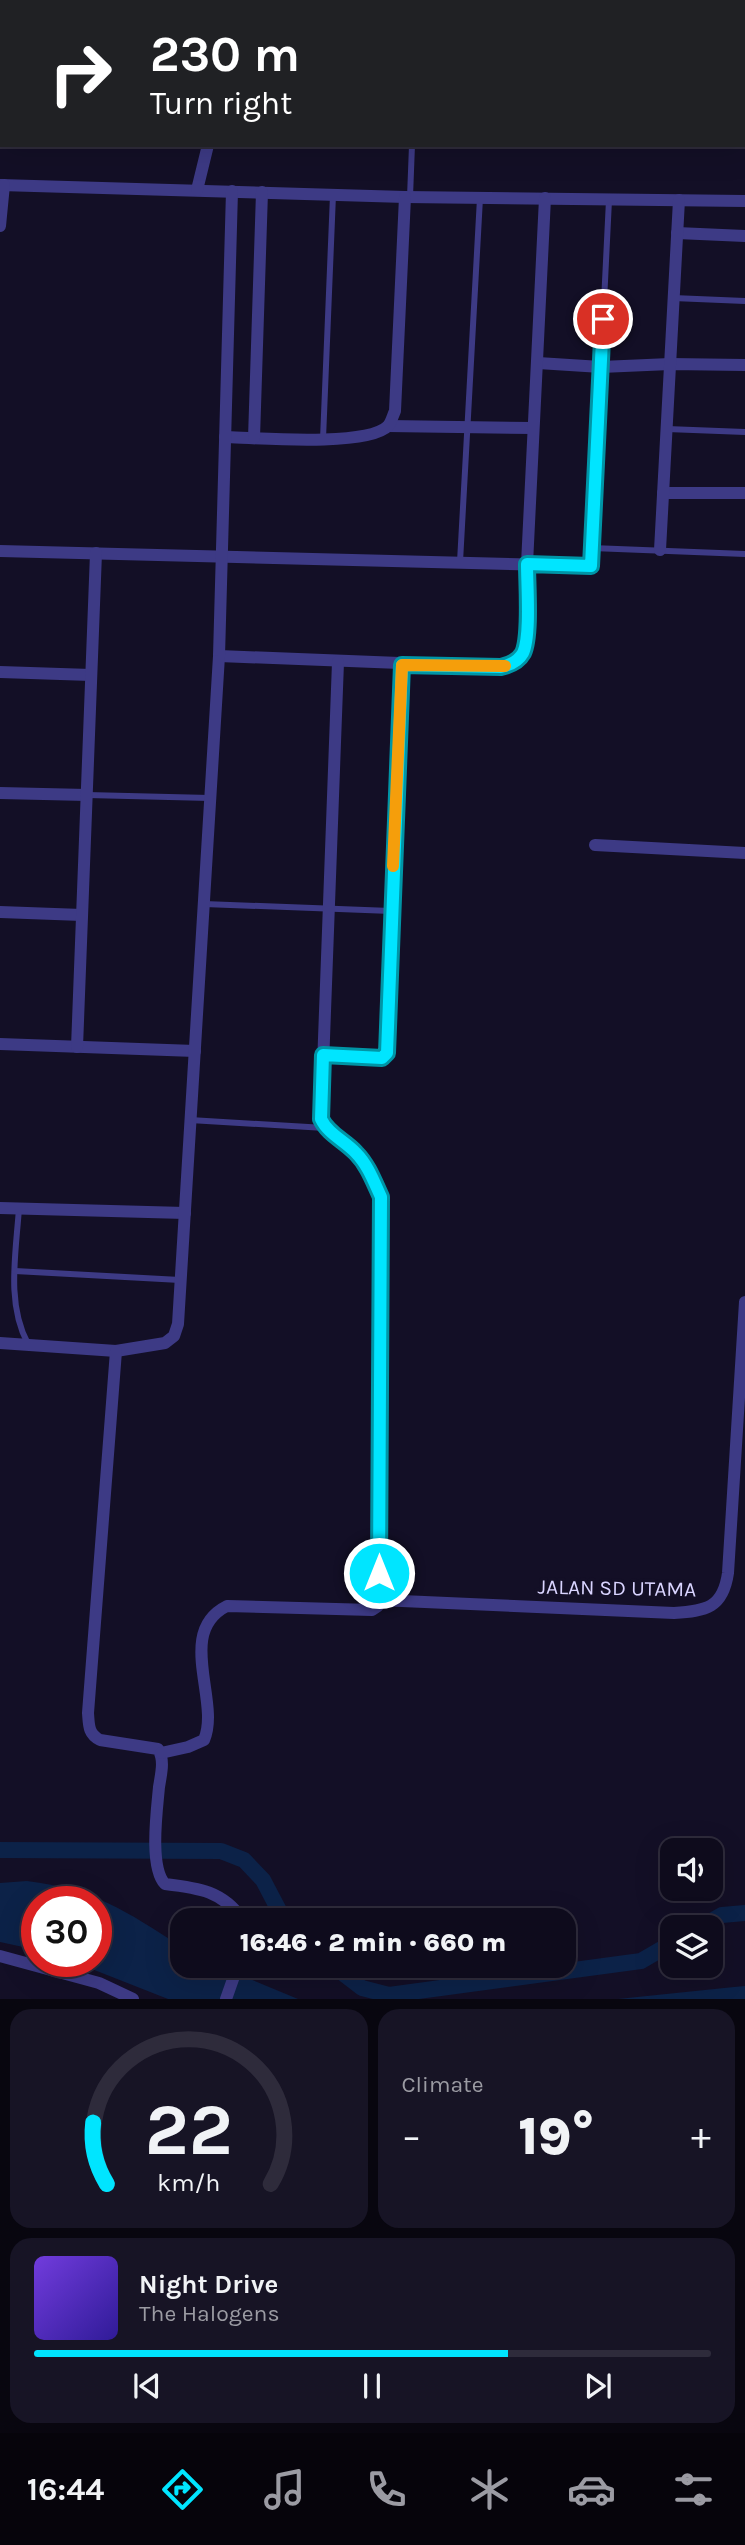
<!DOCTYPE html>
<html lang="en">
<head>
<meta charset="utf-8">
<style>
	body { margin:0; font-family:Karla,sans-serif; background:#171425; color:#f1f3f6; height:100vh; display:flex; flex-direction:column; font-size:26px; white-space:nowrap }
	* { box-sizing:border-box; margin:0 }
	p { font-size:23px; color:#9b9ba3 }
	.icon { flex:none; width:38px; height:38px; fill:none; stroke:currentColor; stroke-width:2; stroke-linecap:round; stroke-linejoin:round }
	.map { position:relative; height:1999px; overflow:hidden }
	.sheet { display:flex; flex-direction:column; gap:10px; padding:10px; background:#08060f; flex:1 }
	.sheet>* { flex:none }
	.banner { position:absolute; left:0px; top:0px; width:746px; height:147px; box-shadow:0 7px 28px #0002,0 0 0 2px #2e2b3b; background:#202124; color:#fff; overflow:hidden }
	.buttons { position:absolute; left:660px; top:1838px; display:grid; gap:14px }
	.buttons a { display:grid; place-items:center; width:63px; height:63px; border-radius:14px; background:#0e0b1c; box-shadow:0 7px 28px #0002,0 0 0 2px #2e2b3b; font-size:35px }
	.speed { position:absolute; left:21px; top:1886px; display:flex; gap:14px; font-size:35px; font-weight:700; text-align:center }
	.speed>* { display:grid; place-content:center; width:91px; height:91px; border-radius:50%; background:#0e0b1c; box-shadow:0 7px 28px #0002,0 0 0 2px #2e2b3b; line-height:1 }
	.speed .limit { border:10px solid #d22; background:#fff; color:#111 }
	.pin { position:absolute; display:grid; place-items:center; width:60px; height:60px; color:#fff; margin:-30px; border:4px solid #fff; border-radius:50%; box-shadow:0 2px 7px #0007 }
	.me { position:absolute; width:77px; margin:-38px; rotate:0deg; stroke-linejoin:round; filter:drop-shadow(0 0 5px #0008) }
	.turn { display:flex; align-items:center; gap:24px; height:147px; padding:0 35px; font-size:32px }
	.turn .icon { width:91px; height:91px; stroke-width:2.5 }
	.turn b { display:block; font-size:49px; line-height:60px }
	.big { font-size:52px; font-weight:800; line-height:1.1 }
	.sheet .tile { flex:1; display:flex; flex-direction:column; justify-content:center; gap:10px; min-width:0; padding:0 24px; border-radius:21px; background:#171425 }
	.sheet .dial { align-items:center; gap:0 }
	.dial svg { height:182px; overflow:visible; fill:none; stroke:#2e2b3b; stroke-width:7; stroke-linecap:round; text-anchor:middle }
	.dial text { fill:#f1f3f6; stroke:none }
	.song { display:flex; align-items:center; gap:21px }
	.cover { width:84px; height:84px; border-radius:10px; background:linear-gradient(135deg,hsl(260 70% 55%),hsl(250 70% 35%)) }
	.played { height:7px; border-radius:4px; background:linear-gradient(90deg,#00e5ff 70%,#2e2b3b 70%) }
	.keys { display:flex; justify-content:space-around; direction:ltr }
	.heat { display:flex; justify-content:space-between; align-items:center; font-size:38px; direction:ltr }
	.sheet .tiles { flex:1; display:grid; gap:10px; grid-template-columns:1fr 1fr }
	.tile:last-child { grid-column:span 2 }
	.trip { position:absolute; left:170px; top:1908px; width:406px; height:70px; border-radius:21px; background:#0e0b1c; box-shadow:0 7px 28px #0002,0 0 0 2px #2e2b3b; font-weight:800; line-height:70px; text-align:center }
	.dock { display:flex; height:112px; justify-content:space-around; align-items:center; background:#06040b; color:#9b9ba3 }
	.dock .icon { width:49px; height:49px }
	.dock .active { color:#00e5ff }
	.dock b { font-size:32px; color:#f1f3f6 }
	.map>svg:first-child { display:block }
	.water { fill:#0c2248 }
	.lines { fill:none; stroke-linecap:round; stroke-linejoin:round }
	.canal { stroke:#0c2248; stroke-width:16 }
	.lane { stroke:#3d3a85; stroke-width:6 }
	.street { stroke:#3d3a85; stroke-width:12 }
	.route-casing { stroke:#0095a6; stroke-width:18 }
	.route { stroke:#00e5ff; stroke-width:12 }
	.slow { stroke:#f59e0b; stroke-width:12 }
	.labels { text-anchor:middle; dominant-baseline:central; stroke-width:7; stroke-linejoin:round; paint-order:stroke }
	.street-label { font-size:21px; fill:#d9d4ff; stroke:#130f26 }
</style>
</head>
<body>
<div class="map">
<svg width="745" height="1999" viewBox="0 0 745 1999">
	<rect width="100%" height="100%" fill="#130f26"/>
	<g class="water">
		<path d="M27,1881C94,1889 126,1911 182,1947V1965H216L298,1999H168L74,1962H96V1902H37V1950L0,1942V1883Z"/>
		<path d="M745,1986V1999H618L734,1987Z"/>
	</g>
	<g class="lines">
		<g class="canal">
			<path d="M0,1850L221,1851L244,1860L263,1880L284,1920"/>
			<path d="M701,1927L722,1915L745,1913"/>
			<path d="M332,1965L362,1988L389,1995L641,1961L672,1943"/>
		</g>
		<g class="lane">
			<path d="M461,0L525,2"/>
			<path d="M638,2V0"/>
			<path d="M410,197L412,145"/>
			<path d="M673,298L745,301"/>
			<path d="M667,429L745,432"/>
			<path d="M323,439L333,195"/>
			<path d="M592,548L745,554"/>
			<path d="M460,562L480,198"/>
			<path d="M591,566L609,200"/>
			<path d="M87,795L210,798"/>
			<path d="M204,904L391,911"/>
			<path d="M382,1058L387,1053L388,1045L391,911L402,665"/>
			<path d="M190,1120L325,1128"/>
			<path d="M19,1208C16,1253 6,1303 28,1344"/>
			<path d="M15,1271L180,1280"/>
		</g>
		<g class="street">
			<path d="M14,2L15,0"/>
			<path d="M85,2V0"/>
			<path d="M258,2L259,0"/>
			<path d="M573,2V0"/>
			<path d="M703,2L704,0"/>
			<path d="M0,38L2,34"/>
			<path d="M0,50H2"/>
			<path d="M744,72H745"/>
			<path d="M0,119H2"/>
			<path d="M744,139H745"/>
			<path d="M0,185L405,197L745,201"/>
			<path d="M197,190L208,145"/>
			<path d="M0,226L4,185"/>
			<path d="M677,233L745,236"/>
			<path d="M538,363L601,367L670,364L745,365"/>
			<path d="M388,426L533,428"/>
			<path d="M225,437C256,438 367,447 388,426C391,423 393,415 395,411L405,197"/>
			<path d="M254,438L262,192"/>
			<path d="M663,493H745"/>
			<path d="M660,550L679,200"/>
			<path d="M0,551L591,566"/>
			<path d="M219,656L501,667L514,664L523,654L526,641L527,564L545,198"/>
			<path d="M0,672L91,675"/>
			<path d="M0,793L87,795"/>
			<path d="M595,845L745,853"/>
			<path d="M0,912L82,915"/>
			<path d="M0,1044L195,1051"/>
			<path d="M77,1047L96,553"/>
			<path d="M323,1055L382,1058"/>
			<path d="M0,1208L185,1213"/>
			<path d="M0,1343L116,1351L165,1343L174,1336L178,1324L219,656L232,191"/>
			<path d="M116,1351L88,1713C89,1725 88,1734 100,1740L158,1749C165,1760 161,1774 159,1787C157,1810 149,1867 165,1884C199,1888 223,1891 243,1920"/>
			<path d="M379,1600L674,1613C706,1611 723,1608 728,1573L745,1302"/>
			<path d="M161,1753L188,1747L204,1740C221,1701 175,1632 227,1606L372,1610L378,1606L379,1600L381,1197C374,1182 368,1165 356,1153C345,1141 328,1134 321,1119L338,662"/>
			<path d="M0,1956L99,1983L133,1999"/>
			<path d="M226,1999L238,1965"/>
		</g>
	</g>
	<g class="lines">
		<defs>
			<path id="route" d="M379,1573L381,1197C374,1182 368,1165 356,1153C345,1141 328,1134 321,1119L323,1055L382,1058L387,1053L402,665L501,667C510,665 518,662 523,653C531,636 527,585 527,564L591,566L603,319"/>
		</defs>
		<use href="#route" class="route-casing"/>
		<use href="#route" class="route"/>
		<path class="slow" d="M393,866L402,665L505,666"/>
	</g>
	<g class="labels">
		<g class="street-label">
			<text transform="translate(617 1588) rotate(1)">JALAN SD UTAMA</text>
		</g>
	</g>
</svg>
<div class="buttons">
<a><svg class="icon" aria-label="sound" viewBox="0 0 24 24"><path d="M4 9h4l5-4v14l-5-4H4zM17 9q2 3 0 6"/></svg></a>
<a><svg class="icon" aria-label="layers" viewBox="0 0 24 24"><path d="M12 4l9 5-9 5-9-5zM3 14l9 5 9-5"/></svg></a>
</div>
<div class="speed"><div class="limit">30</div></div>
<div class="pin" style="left:603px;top:319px;background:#d93025"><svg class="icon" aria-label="arrive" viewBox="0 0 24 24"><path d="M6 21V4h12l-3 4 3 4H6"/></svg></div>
<svg class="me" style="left:379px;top:1573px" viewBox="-20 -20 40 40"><circle r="17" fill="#00e5ff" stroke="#fff" stroke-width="3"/><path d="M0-11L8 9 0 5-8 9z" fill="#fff"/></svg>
<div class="trip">16:46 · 2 min · 660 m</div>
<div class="banner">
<div class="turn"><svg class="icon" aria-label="right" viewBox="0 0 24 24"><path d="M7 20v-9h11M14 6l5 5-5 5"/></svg><div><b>230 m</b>Turn right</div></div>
</div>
</div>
<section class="sheet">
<div class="tiles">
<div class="tile dial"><svg viewBox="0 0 100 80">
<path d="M14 69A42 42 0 1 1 86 69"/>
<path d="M14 69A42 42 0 0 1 8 42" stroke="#00e5ff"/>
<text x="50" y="56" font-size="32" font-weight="700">22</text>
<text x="50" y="72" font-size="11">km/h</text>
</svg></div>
<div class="tile"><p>Climate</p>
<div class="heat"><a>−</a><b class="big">19°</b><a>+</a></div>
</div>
<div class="tile">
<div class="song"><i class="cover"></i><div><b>Night Drive</b><p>The Halogens</p></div></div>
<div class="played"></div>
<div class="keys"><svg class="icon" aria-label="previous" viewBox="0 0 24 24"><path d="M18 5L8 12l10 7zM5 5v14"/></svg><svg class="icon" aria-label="pause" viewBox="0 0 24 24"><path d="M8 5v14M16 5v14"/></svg><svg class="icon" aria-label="next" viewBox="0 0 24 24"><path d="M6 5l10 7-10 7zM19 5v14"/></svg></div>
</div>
</div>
</section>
<nav class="dock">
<b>16:44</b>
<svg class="icon active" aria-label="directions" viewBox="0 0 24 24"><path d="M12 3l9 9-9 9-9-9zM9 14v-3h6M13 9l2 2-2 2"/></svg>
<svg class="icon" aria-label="music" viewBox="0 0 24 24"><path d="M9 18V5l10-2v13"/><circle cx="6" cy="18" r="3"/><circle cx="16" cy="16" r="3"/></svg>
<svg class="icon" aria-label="phone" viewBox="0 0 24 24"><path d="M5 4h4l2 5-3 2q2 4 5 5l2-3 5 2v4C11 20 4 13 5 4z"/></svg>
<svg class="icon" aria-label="climate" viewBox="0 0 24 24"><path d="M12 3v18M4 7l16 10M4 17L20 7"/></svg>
<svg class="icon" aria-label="car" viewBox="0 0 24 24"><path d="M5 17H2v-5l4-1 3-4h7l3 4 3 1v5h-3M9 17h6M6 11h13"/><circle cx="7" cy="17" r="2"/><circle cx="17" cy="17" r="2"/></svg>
<svg class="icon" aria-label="filters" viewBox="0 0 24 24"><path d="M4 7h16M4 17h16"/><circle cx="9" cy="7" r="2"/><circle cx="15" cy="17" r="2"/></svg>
</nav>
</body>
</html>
